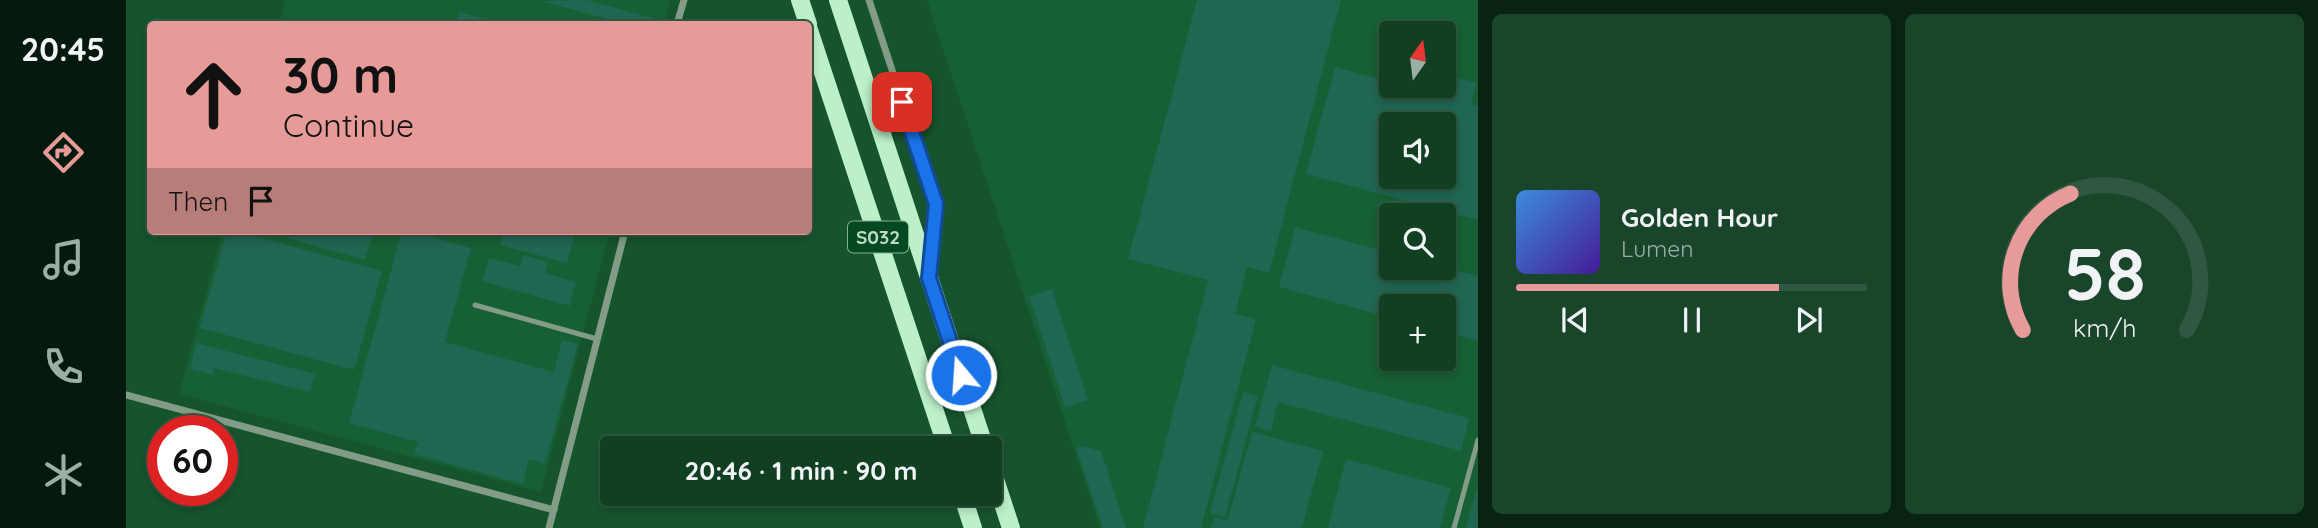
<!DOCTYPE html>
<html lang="en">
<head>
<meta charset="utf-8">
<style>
	body { margin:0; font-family:Quicksand,sans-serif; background:#19462a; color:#f1f3f6; height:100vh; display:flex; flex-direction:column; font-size:26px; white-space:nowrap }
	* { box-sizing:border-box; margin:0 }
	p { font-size:23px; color:#9cafa5 }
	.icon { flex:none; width:38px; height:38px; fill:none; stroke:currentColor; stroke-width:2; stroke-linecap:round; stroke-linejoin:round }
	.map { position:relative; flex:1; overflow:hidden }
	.panel { display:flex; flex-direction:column; gap:14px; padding:14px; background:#092313; width:840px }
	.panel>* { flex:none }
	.banner { position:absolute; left:21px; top:21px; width:665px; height:214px; border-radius:7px; box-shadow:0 4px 10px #0003,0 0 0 2px #305840; background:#e69b98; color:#111; overflow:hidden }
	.needle { width:46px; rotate:14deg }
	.controls { position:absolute; left:1253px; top:21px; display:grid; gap:14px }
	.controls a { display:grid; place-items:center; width:77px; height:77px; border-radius:7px; background:#103f22; box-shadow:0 4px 10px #0003,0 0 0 2px #305840; font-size:35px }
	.speed { position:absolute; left:21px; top:415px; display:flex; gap:14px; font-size:35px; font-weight:700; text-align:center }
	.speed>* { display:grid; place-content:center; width:91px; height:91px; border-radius:50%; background:#103f22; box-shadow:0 4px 10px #0003,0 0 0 2px #305840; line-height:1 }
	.speed .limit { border:10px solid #d22; background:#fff; color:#111 }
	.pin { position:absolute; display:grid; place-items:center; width:60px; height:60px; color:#fff; margin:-30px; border-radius:14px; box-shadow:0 4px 10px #0006 }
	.me { position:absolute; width:77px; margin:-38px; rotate:342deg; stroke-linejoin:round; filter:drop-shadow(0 0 5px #0008) }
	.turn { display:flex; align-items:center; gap:24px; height:147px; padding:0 21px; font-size:32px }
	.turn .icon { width:91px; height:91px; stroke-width:2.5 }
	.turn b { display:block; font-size:49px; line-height:60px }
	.then { display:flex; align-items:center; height:66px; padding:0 21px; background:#0003; gap:14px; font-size:26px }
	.panel .card { flex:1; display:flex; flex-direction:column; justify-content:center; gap:10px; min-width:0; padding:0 24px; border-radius:10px; background:#19462a }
	.panel .dial { align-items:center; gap:0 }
	.dial svg { height:182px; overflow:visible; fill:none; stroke:#305840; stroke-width:7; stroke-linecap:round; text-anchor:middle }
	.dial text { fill:#f1f3f6; stroke:none }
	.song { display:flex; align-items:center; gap:21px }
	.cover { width:84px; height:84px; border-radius:10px; background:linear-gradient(135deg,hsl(210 70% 55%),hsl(260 70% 35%)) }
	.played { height:7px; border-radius:4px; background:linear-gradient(90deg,#e69b98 75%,#305840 75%) }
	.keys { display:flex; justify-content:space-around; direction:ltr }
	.panel .tiles { flex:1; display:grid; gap:14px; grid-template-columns:repeat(2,1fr) }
	.trip { position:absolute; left:474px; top:436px; width:402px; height:70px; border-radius:7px; background:#103f22; box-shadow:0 4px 10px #0003,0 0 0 2px #305840; font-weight:700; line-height:70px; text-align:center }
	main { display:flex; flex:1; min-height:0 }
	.menu { display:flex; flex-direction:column; width:126px; justify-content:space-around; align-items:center; background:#06190e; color:#9cafa5 }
	.menu .icon { width:49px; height:49px }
	.menu .current { color:#e69b98 }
	.menu b { font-size:32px; color:#f1f3f6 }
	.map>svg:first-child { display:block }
	.built { fill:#175f34; fill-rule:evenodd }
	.building { fill:#216553; fill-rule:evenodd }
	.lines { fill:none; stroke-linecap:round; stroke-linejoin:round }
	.lane { stroke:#829c88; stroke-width:5 }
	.street { stroke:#829c88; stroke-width:7 }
	.primary { stroke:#bbf0c8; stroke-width:18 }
	.route-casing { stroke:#114b97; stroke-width:18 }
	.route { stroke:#1a73e8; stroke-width:12 }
	.labels { text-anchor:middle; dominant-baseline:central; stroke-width:7; stroke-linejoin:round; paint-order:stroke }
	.shield { fill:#054923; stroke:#86af94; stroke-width:2 }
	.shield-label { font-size:19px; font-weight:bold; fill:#bddbc4 }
</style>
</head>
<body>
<main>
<nav class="menu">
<b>20:45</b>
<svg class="icon current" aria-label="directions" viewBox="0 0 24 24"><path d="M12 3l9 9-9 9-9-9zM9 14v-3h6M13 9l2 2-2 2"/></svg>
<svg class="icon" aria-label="music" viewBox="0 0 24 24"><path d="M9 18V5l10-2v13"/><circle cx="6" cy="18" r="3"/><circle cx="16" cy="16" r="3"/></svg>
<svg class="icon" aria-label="phone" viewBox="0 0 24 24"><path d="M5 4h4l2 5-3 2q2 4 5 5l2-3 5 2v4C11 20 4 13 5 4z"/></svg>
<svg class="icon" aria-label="climate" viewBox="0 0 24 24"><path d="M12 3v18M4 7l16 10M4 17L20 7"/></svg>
</nav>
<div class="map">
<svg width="1352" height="528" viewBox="0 0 1352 528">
	<rect width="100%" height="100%" fill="#16542e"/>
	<g class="built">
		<path d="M159,0H544L538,24H153Z"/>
		<path d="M801,0H1352V528H974ZM1265,33H1318V86H1265ZM1265,124H1318V177H1265ZM1265,215H1318V268H1265ZM1265,306H1318V359H1265Z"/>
		<path d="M97,231H484L415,492L53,394Z"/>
	</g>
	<g class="building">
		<path d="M461,0L534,20L532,24H500L415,1Z"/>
		<path d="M1071,0H1215L1143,273L1121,267L1109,314L1130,319L1075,528H1017L1082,280L1002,259Z"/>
		<path d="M334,12L378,24H330Z"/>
		<path d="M1209,67L1265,82V86H1278L1300,92L1301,86H1318V74L1351,83L1345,104L1352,106V220L1180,174ZM1265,124H1318V177H1265Z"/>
		<path d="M1169,227L1265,253V268L1318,267L1352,276V341L1318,332V306H1265V318L1153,287Z"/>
		<path d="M101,231H110L256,271L228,370L74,328Z"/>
		<path d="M136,231H247L239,260Z"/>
		<path d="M276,231H284L345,248L319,342L428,372L436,340L452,344L419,464L403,459L397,484L288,454L292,442L223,423Z"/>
		<path d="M378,231H450L441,263L374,245Z"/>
		<path d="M397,255L422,262L419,273L450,282L444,306L356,281L363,258L394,266Z"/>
		<path d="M926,289L962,400L939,407L903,296Z"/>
		<path d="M70,343L189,374L184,392L88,368L87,375L64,369Z"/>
		<path d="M1146,365L1343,418L1335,451L1152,402L1145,431L1129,426Z"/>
		<path d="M1117,392L1132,396L1099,517L1084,513Z"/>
		<path d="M1126,432L1197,451L1176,528H1085L1088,517L1102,520Z"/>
		<path d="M957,446L975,451L1000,528H977L950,448Z"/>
		<path d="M1220,459L1325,488L1314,528H1202Z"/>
		<path d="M1351,487L1352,528H1340Z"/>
	</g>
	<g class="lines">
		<g class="lane">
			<path d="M349,305L471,339"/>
			<path d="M1328,528L1352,440"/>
		</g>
		<g class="street">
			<path d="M743,0L810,204L805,263"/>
			<path d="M551,24L558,0"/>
			<path d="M0,395L428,510"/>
			<path d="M423,528L499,231"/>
		</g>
		<g class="primary">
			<path d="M674,0L682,24"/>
			<path d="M712,0L859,448"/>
			<path d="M682,27L821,448"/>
			<path d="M864,464L885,528"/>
			<path d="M836,494L847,528"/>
		</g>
	</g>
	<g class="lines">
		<defs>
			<path id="route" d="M776,102L810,204L803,278L835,375"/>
		</defs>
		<use href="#route" class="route-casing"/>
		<use href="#route" class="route"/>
	</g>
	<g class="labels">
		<rect class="shield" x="722" y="221.5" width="60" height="31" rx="5"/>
		<g class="shield-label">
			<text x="752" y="237">S032</text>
		</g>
	</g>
</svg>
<div class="controls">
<a><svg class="needle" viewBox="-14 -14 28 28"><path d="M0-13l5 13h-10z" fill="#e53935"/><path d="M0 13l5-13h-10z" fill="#9cafa5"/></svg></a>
<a><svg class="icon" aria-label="sound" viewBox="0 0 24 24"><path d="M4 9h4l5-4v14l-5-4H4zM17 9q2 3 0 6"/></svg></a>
<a><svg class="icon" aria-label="search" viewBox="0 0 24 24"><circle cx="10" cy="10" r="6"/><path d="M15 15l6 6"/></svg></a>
<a>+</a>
</div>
<div class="speed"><div class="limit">60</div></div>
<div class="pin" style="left:776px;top:102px;background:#d93025"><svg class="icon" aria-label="arrive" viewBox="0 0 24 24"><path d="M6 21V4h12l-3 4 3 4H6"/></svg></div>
<svg class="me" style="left:835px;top:375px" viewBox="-20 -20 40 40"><circle r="17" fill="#1a73e8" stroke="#fff" stroke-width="3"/><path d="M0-11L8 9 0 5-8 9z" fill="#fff"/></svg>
<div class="trip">20:46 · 1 min · 90 m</div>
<div class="banner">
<div class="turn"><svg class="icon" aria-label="ahead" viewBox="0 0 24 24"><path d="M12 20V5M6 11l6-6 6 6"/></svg><div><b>30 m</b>Continue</div></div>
<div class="then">Then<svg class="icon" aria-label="arrive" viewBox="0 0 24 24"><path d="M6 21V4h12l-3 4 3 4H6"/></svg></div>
</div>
</div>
<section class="panel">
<div class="tiles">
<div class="card">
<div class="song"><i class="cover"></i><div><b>Golden Hour</b><p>Lumen</p></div></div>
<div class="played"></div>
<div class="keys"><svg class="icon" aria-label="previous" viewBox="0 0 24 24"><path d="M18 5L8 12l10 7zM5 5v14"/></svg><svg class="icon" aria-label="pause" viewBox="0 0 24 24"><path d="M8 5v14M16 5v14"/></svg><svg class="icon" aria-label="next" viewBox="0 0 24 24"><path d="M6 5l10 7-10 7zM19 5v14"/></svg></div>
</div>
<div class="card dial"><svg viewBox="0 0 100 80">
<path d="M14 69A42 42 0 1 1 86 69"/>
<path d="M14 69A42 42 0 0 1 35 9" stroke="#e69b98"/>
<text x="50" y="56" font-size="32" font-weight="700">58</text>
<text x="50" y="72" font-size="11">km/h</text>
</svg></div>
</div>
</section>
</main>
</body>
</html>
